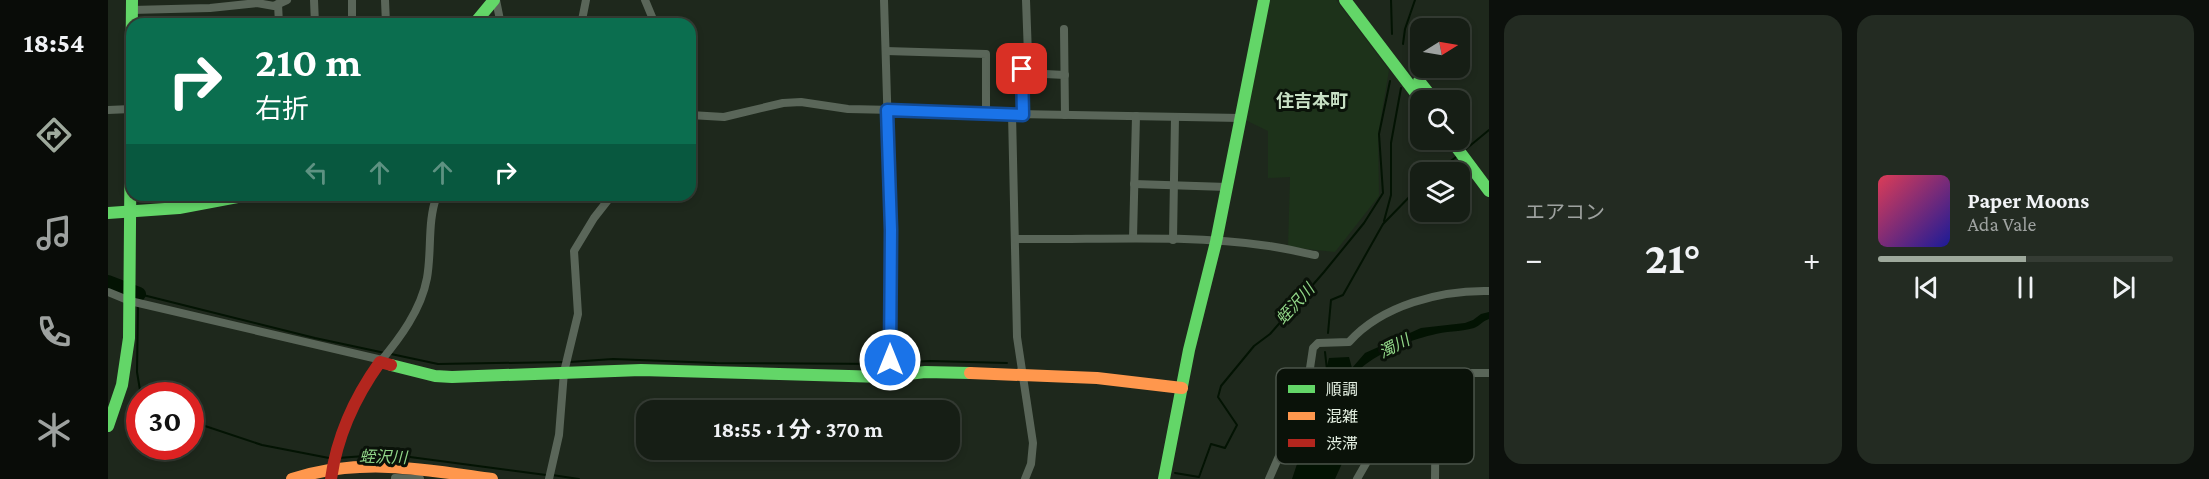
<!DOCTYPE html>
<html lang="ja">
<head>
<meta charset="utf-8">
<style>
	body { margin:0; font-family:"Crimson Pro","Noto Sans JP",serif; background:#232b22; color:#f1f3f6; height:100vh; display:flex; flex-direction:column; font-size:22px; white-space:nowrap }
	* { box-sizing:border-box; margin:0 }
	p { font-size:20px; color:#9ea2a0 }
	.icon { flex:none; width:33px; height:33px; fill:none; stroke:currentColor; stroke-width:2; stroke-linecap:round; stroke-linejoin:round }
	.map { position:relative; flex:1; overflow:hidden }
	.side { display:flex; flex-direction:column; gap:15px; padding:15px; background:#0c100c; width:720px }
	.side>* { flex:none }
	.hud { position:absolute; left:18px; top:18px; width:570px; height:183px; border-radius:18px; box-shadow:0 3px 9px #0003,0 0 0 2px #353c34; background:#0b6e4f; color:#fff; overflow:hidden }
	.needle { width:39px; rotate:79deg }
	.controls { position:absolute; left:1302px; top:18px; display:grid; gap:12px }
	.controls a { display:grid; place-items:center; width:60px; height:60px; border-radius:12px; background:#161e15; box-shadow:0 3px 9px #0003,0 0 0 2px #353c34; font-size:30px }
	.speed { position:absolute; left:18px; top:382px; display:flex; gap:12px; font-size:30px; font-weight:700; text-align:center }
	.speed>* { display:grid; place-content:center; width:78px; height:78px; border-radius:50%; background:#161e15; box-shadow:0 3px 9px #0003,0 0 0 2px #353c34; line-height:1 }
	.speed .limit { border:9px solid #d22; background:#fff; color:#111 }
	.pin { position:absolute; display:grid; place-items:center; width:51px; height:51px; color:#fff; margin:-26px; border-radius:12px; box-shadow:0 3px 9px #0006 }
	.me { position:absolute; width:66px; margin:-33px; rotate:0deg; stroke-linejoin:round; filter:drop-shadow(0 0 4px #0008) }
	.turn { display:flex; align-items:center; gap:21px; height:126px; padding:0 30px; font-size:27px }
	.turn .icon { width:78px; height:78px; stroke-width:2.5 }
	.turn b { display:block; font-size:42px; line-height:51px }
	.lanes { display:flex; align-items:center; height:57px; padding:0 30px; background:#0003; justify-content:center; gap:30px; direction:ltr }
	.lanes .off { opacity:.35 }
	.big { font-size:45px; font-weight:700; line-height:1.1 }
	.side .card { flex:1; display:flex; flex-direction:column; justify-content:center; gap:9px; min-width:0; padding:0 21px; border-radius:18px; background:#232b22 }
	.song { display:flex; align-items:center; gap:18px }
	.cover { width:72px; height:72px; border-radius:9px; background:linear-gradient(135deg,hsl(350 70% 55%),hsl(240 70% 35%)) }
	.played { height:6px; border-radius:3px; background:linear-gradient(90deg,#9ea99c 50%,#353c34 50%) }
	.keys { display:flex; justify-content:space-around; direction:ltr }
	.heat { display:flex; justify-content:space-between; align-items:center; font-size:33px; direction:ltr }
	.side .tiles { flex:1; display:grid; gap:15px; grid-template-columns:repeat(2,1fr) }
	.trip { position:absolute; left:528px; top:400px; width:324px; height:60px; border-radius:18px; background:#161e15; box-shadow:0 3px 9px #0003,0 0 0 2px #353c34; font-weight:700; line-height:60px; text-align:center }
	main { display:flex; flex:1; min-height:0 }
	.tab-bar { display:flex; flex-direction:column; width:108px; justify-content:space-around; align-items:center; background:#090c08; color:#9ea2a0 }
	.tab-bar .icon { width:42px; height:42px }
	.tab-bar .current { color:#9ea99c }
	.tab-bar b { font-size:27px; color:#f1f3f6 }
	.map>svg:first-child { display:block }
	.built { fill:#1d321a }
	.water { fill:#031303 }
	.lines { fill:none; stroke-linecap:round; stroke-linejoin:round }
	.stream { stroke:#031303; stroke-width:2 }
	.river { stroke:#031303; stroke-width:14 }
	.street { stroke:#5a6659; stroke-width:8 }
	.fast { stroke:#63d668; stroke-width:12 }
	.slow { stroke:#ff974d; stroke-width:12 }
	.jam { stroke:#b3261e; stroke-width:12 }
	.route-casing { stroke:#114b97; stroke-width:15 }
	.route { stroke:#1a73e8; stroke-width:10 }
	.labels { text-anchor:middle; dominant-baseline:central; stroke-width:6; stroke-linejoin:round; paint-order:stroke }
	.water-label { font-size:16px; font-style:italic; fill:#91d688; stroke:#0a1209 }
	.quarter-label { font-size:18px; font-weight:bold; fill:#c7dfc4; stroke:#0a1209 }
	.key { fill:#0a1209; stroke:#4b544a; stroke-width:1.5 }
	.key-label { font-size:16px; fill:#e3efe1 }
</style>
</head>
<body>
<main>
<nav class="tab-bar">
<b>18:54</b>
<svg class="icon current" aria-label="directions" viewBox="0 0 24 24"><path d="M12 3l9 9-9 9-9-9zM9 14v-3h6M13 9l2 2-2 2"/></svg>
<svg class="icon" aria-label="music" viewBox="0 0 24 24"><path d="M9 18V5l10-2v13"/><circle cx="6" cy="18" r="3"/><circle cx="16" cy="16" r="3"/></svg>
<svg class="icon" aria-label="phone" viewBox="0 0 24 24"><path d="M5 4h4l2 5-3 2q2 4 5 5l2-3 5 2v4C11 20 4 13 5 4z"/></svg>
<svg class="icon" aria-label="climate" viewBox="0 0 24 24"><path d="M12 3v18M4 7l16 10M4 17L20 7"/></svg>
</nav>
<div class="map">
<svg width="1381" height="479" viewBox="0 0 1381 479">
	<rect width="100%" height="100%" fill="#1e281c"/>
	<path class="built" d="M1156,0H1228L1281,70L1270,135L1271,196L1227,252L1180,247L1182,177L1160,178V131L1133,118Z"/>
	<path class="water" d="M1381,312V319C1374,321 1372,326 1366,328C1352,332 1337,331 1324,335C1301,340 1259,357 1246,376L1256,415L1227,479H1184L1211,398L1221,358L1241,357L1244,368L1257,353L1313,328L1357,323L1365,320L1373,314Z"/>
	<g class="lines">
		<g class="stream">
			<path d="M1283,0L1284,34"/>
			<path d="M1295,44L1297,29L1307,0"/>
			<path d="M1358,149L1381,130"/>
			<path d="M1328,172L1348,157"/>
			<path d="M1276,221L1283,195V143L1293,88"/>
			<path d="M31,299V294L207,338L277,353"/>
			<path d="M30,305L29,372L33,396"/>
			<path d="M1220,333L1223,300L1235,295L1275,224L1312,186"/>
			<path d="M1217,352L1219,370"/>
			<path d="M283,354L330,364L456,362"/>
			<path d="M462,362L505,359L608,363L780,364"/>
			<path d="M785,363L822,361L899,363"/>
			<path d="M82,421L154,445L221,458"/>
			<path d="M230,458L270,455L302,457L438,475"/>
			<path d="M1067,473L1091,477L1103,444L1117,448L1129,425L1110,397L1113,386L1146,346L1162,334L1216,272L1256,223L1275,193L1271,134L1282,81"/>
			<path d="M444,475L471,479"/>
		</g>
		<path class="river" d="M0,282L31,294"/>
		<g class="street">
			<path d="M206,0L207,24"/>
			<path d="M244,0V24"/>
			<path d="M277,0L278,24"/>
			<path d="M388,0L392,20L390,24"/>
			<path d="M537,0L547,24"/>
			<path d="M776,0L783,230V376"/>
			<path d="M170,4L171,24"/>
			<path d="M24,10L102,8L149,3L166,6L179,0"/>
			<path d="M474,20L478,0"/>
			<path d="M956,29L957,115"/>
			<path d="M778,51L878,54V112"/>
			<path d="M937,74L957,75"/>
			<path d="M0,110L23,109"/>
			<path d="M904,114L909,337L925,443L923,464L917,479"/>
			<path d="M582,115L616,117L675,103L693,102L740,109L878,112L904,114L1133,118"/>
			<path d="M915,115L914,69L920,55L918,0"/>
			<path d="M1026,184L1119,187"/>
			<path d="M1025,238L1028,116"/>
			<path d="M907,239C991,240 1078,234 1161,246C1176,248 1192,252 1207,255"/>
			<path d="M1065,240L1067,117"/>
			<path d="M0,292L22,301L274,360"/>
			<path d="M272,362C292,338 313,310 319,278C324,250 319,222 329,195"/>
			<path d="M287,478L312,479"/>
			<path d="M441,479L451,435L456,372L470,314L466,251L486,218L504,195"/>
			<path d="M1161,479L1198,395L1205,348L1210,343L1241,342C1274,305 1333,290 1381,291"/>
			<path d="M1249,479L1283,420L1310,395L1357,373H1381"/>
			<path d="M1327,479L1328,386"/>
		</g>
		<g class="fast">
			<path d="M1237,0L1313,100"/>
			<path d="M366,24L386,0"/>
			<path d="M1311,81L1326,100"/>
			<path d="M1343,140L1381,191"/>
			<path d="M0,213L71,208L140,195"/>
			<path d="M283,365L327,376L344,377L533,370L775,377L817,372L862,373"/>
			<path d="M0,426L14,385L21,338L24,0"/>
			<path d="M1056,479L1081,350L1108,242L1156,0"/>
		</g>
		<g class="slow">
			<path d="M862,373L989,378L1074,388"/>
			<path d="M184,479C254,457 313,469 384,479"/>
		</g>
		<path class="jam" d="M223,479C229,436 247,397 272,362L283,365"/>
	</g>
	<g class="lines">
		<defs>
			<path id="route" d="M782,360L783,230L779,110L915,115L914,69"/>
		</defs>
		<use href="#route" class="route-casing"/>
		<use href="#route" class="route"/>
	</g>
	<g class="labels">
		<g class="water-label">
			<text transform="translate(1187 304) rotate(-48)">蛭沢川</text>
			<text transform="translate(1286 346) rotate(-27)">濁川</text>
			<text transform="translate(275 457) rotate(1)">蛭沢川</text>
		</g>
		<g class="quarter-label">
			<text x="1204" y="101">住吉本町</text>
		</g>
	</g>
	<rect x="1168" y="368" width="198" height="96" rx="9" class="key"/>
	<rect x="1180" y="385" width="27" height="8" fill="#63d668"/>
	<rect x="1180" y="412" width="27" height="8" fill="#ff974d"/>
	<rect x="1180" y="439" width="27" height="8" fill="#b3261e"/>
	<g class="key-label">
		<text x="1218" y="395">順調</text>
		<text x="1218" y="422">混雑</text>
		<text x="1218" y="449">渋滞</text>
	</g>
</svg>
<div class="controls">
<a><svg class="needle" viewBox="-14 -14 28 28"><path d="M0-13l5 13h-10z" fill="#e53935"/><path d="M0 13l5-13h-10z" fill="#9ea2a0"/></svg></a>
<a><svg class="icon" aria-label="search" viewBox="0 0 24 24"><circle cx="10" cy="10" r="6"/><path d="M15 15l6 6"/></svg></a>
<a><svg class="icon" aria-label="layers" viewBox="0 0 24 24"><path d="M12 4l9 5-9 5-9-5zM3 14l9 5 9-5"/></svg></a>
</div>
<div class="speed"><div class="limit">30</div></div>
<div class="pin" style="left:914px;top:69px;background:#d93025"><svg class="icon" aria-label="arrive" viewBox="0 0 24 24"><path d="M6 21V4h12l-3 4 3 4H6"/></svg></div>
<svg class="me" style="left:782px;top:360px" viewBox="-20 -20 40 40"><circle r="17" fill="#1a73e8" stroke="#fff" stroke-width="3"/><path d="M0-11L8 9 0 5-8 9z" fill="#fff"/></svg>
<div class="trip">18:55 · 1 分 · 370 m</div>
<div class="hud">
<div class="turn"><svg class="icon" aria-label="right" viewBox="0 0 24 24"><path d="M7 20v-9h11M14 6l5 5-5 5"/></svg><div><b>210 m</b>右折</div></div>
<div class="lanes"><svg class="icon off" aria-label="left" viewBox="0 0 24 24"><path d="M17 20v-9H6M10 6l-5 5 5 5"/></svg><svg class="icon off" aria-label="ahead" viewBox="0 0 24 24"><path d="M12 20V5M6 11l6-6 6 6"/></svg><svg class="icon off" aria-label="ahead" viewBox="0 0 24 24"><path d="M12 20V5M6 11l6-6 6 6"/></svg><svg class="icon" aria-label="right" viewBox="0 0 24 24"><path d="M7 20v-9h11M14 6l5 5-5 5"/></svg></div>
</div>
</div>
<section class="side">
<div class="tiles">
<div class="card"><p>エアコン</p>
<div class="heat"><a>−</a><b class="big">21°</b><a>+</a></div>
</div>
<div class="card">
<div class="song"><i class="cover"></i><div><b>Paper Moons</b><p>Ada Vale</p></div></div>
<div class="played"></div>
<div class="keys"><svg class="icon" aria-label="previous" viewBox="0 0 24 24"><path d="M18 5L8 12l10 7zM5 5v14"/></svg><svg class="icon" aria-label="pause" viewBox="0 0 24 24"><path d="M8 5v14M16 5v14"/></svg><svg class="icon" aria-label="next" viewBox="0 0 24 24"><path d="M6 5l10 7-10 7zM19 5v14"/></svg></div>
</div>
</div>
</section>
</main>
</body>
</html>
